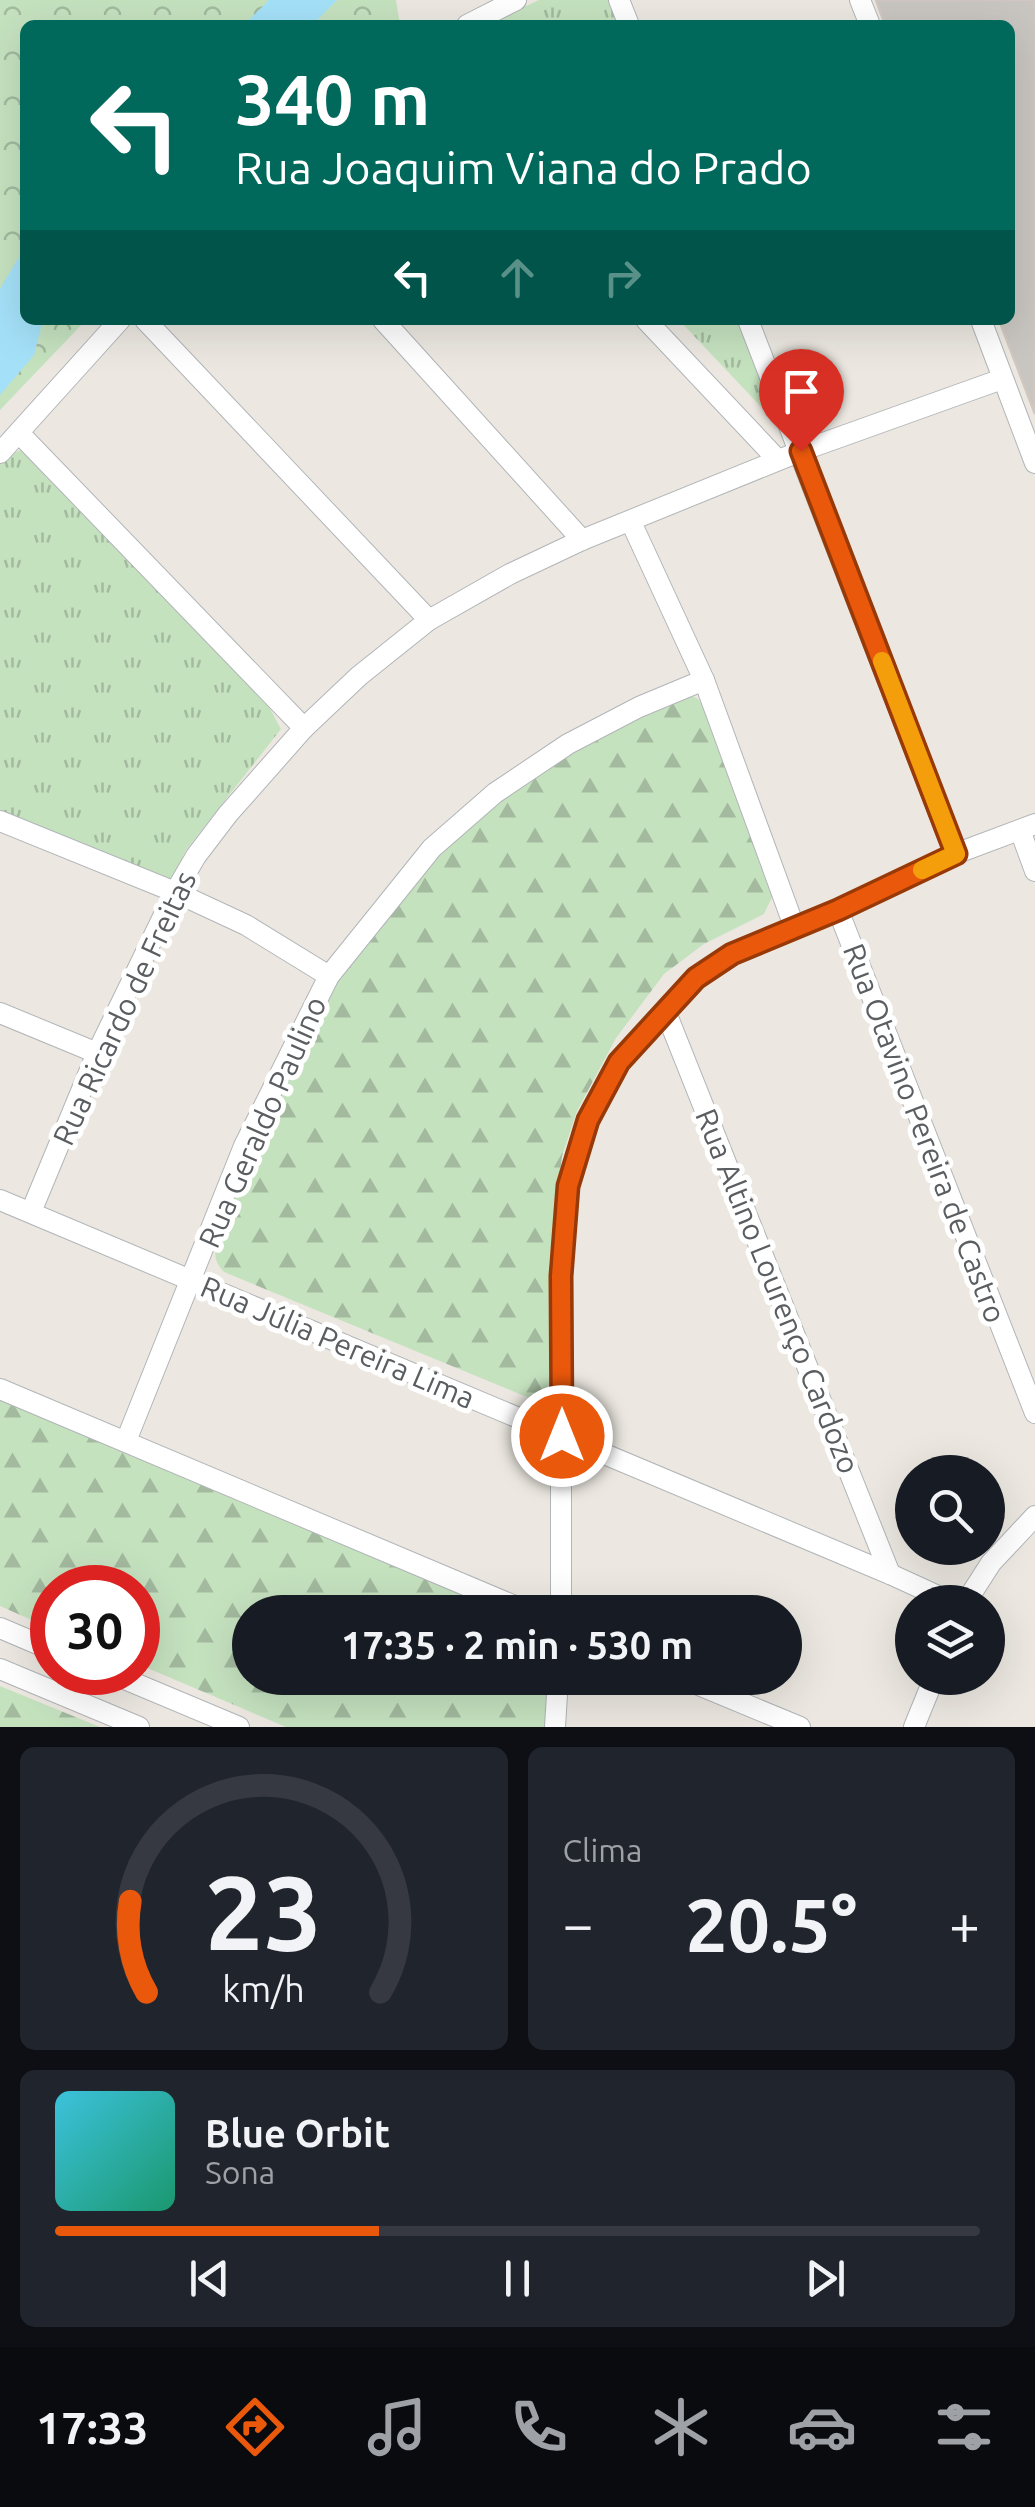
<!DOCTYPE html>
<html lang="pt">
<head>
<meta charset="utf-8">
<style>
	body { margin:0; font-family:Ubuntu,sans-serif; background:#20242c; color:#f1f3f6; height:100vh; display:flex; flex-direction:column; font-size:38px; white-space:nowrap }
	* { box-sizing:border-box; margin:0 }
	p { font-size:32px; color:#9ea1a6 }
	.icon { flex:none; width:55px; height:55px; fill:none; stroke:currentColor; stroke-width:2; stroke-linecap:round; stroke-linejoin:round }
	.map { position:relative; height:1727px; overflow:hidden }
	.panel { display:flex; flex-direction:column; gap:20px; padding:20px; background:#0d0f14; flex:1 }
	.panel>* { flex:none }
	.guide { position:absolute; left:20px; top:20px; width:995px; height:305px; border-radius:15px; box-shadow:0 10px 40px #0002; background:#00695c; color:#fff; overflow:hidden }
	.buttons { position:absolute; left:895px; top:1455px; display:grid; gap:20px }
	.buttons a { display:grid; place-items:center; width:110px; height:110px; border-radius:50%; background:#171b24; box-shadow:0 10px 40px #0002; font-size:50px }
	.speed { position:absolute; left:30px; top:1565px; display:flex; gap:20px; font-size:50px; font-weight:700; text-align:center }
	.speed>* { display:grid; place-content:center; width:130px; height:130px; border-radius:50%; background:#171b24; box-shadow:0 10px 40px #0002; line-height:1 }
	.speed .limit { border:15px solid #d22; background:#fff; color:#111 }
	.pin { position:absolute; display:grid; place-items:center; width:85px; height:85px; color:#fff; margin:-102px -42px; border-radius:50% 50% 50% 0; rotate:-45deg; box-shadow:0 0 10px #0007 }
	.pin .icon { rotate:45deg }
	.me { position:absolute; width:110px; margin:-55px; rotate:0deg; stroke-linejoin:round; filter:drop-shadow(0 0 8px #0008) }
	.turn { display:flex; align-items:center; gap:35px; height:210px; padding:0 50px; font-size:45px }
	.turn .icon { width:130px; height:130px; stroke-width:2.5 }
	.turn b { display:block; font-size:70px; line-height:85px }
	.lanes { display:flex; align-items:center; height:95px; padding:0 50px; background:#0003; justify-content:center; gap:50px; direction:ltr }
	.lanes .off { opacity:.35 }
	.big { font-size:75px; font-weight:600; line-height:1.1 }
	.panel .card { flex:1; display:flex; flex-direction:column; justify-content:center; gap:15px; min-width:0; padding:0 35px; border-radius:15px; background:#20242c }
	.panel .dial { align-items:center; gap:0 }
	.dial svg { height:260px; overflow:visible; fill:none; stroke:#363941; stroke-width:7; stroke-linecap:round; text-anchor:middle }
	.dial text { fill:#f1f3f6; stroke:none }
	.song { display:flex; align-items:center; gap:30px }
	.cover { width:120px; height:120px; border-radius:15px; background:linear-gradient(135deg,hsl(190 70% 55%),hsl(160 70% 35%)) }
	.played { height:10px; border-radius:5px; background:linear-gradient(90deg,#ea580c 35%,#363941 35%) }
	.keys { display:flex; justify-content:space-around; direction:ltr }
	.heat { display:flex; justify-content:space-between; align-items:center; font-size:55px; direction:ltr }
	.panel .tiles { flex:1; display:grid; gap:20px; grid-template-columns:1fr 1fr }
	.card:last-child { grid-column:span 2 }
	.trip { position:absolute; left:232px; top:1595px; width:570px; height:100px; border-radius:50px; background:#171b24; box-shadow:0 10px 40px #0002; font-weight:600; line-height:100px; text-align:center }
	.tabs { display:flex; height:160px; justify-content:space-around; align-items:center; background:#090b0e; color:#9ea1a6 }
	.tabs .icon { width:70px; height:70px }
	.tabs .current { color:#ea580c }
	.tabs b { font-size:45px; color:#f1f3f6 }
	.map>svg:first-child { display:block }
	.grass { fill:url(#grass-tufts) }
	.forest { fill:url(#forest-firs) }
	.park { fill:url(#park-crowns) }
	.water { fill:#a4e1f9 }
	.building { fill:#c9c5c0; stroke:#d0c8c0; stroke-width:2.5 }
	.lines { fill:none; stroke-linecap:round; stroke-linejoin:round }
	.minor-casing { stroke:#b2b5b8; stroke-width:22 }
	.minor { stroke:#fff; stroke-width:20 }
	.route-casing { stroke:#983908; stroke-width:25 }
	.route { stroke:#ea580c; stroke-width:18 }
	.slow { stroke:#f59e0b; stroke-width:18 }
	.labels { text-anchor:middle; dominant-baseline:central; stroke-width:10; stroke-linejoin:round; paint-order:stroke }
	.street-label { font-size:30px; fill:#5a5e61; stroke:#fff }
</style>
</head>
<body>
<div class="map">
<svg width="1035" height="1727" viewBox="0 0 1035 1727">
	<defs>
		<pattern id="grass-tufts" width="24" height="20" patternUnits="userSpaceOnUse" patternTransform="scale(2.5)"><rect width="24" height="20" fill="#c5e2bf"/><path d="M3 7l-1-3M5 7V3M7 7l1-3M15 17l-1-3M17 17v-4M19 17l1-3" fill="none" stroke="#a3ba9f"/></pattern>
		<pattern id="forest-firs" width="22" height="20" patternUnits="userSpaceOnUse" patternTransform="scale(2.5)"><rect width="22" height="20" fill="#c5e2bf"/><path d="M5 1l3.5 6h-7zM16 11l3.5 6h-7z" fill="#a3ba9f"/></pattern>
		<pattern id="park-crowns" width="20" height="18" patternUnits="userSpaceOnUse" patternTransform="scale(2.5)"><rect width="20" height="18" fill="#c5e2bf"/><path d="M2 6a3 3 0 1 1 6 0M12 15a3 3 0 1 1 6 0" fill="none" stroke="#a3ba9f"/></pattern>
	</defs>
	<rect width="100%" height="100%" fill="#ece8e1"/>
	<g class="grass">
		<path d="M539,0H612L621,25H486Z"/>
		<path d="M679,320H739L782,429Z"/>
		<path d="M27,448L267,703L281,729L186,850L173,879L141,872L0,812V458Z"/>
	</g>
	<g class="forest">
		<path d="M689,694L698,699L706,711L774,893L764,914L704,944L664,974L616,1038L577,1111L562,1156L549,1263L550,1382L544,1395L527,1397L224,1272C213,1261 214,1252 218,1237L276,1103L335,978L435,849L568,745Z"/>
		<path d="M0,1385L534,1612H250V1678H549V1727H286L138,1664V1588H52V1629L0,1606Z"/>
		<path d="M0,1686L100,1727H0Z"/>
	</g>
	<path class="park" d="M0,0H396L400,25H25V320H86L0,410Z"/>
	<g class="water">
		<path d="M269,0H337L312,25H244Z"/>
		<path d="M25,247V320H43L34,355L0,395V289Z"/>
	</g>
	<path class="building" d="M876,0H1035V414L999,320H1010V25H885Z"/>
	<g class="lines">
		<defs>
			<g id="minor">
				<path d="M619,0L629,25"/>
				<path d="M860,0L870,25"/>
				<path d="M467,25L516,0"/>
				<path d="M145,320L429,620"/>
				<path d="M383,320L582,540"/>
				<path d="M646,320L778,460"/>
				<path d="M748,320L955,854"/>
				<path d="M981,320L1035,463"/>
				<path d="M19,433L304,728"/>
				<path d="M0,453L120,320"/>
				<path d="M631,522L704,680L794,926"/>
				<path d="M0,821L175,892L246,925L329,976"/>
				<path d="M1020,830L1035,871"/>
				<path d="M838,910L1035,1413"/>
				<path d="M665,1010L890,1574"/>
				<path d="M0,1013L97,1053"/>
				<path d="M0,1200L890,1574L951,1602"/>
				<path d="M31,1212L97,1053L175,892L196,856L228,814L304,728L359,676L429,620L510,574L582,540L801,451L1002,379"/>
				<path d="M0,1389L529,1612"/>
				<path d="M126,1441L244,1146L329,976L432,848L495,793L568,744L639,707L704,680"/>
				<path d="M966,1602L991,1563L1035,1516"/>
				<path d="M561,1612V1276L568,1186L588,1120L619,1062L696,979L732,954L838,910L955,854L1035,824"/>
				<path d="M0,1628L52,1650"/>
				<path d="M0,1669L139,1727"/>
				<path d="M108,1672L239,1727"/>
				<path d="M682,1678L800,1727"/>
				<path d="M555,1727L558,1678"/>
				<path d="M914,1727L934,1678"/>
			</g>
		</defs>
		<use href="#minor" class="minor-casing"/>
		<use href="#minor" class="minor"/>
	</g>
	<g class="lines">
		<defs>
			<path id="route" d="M562,1436L561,1276L568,1186L588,1120L619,1062L696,978L732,954L838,910L956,854L801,451"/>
		</defs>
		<use href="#route" class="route-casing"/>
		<use href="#route" class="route"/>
		<path class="slow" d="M882,661L956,854L922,870"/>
	</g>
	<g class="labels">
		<g class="street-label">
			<text transform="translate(124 1008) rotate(-65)">Rua Ricardo de Freitas</text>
			<text transform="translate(262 1122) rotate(-66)">Rua Geraldo Paulino</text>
			<text transform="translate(925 1133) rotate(69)">Rua Otavino Pereira de Castro</text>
			<text transform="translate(778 1291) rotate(68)">Rua Altino Lourenço Cardozo</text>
			<text transform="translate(338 1342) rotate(23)">Rua Júlia Pereira Lima</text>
		</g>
	</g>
</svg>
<div class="buttons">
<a><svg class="icon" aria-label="search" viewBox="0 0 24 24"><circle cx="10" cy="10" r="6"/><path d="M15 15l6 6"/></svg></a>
<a><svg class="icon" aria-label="layers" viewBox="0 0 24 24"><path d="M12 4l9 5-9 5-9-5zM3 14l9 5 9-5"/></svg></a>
</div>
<div class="speed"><div class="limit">30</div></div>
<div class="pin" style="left:801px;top:451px;background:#d93025"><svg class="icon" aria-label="arrive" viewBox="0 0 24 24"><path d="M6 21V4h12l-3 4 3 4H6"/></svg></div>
<svg class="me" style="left:562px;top:1436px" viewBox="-20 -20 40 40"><circle r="17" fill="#ea580c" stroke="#fff" stroke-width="3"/><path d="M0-11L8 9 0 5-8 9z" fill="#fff"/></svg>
<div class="trip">17:35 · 2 min · 530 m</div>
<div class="guide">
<div class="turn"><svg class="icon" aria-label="left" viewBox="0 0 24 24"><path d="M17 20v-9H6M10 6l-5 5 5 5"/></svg><div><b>340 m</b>Rua Joaquim Viana do Prado</div></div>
<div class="lanes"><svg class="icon" aria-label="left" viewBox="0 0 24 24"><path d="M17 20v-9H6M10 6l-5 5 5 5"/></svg><svg class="icon off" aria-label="ahead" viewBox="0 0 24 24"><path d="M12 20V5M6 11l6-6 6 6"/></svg><svg class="icon off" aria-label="right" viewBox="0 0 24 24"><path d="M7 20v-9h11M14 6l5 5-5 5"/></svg></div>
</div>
</div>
<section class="panel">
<div class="tiles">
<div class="card dial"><svg viewBox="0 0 100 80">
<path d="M14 69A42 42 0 1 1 86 69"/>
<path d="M14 69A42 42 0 0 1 9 41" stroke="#ea580c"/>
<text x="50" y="56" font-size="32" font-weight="700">23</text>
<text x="50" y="72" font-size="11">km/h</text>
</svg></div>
<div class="card"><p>Clima</p>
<div class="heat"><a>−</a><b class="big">20.5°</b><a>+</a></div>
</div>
<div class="card">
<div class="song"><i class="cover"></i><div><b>Blue Orbit</b><p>Sona</p></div></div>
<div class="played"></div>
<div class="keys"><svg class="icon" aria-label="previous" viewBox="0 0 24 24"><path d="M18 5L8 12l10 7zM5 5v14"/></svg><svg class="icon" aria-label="pause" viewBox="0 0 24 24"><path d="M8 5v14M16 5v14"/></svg><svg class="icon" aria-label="next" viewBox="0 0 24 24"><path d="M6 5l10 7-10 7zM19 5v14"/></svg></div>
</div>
</div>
</section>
<nav class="tabs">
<b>17:33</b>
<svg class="icon current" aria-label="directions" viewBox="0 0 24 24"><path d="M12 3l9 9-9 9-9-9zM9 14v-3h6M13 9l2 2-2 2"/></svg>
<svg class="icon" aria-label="music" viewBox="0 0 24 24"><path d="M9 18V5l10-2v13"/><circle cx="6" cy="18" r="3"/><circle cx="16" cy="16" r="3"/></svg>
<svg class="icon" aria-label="phone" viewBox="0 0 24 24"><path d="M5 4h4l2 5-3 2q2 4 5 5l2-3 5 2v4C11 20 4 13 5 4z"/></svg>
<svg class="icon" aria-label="climate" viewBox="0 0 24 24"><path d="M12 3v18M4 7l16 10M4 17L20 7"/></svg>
<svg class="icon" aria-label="car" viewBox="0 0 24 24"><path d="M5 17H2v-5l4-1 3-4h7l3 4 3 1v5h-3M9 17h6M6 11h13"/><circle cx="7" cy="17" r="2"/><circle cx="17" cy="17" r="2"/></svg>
<svg class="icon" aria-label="filters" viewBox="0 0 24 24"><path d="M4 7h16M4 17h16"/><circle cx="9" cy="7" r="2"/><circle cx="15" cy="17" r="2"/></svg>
</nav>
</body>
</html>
